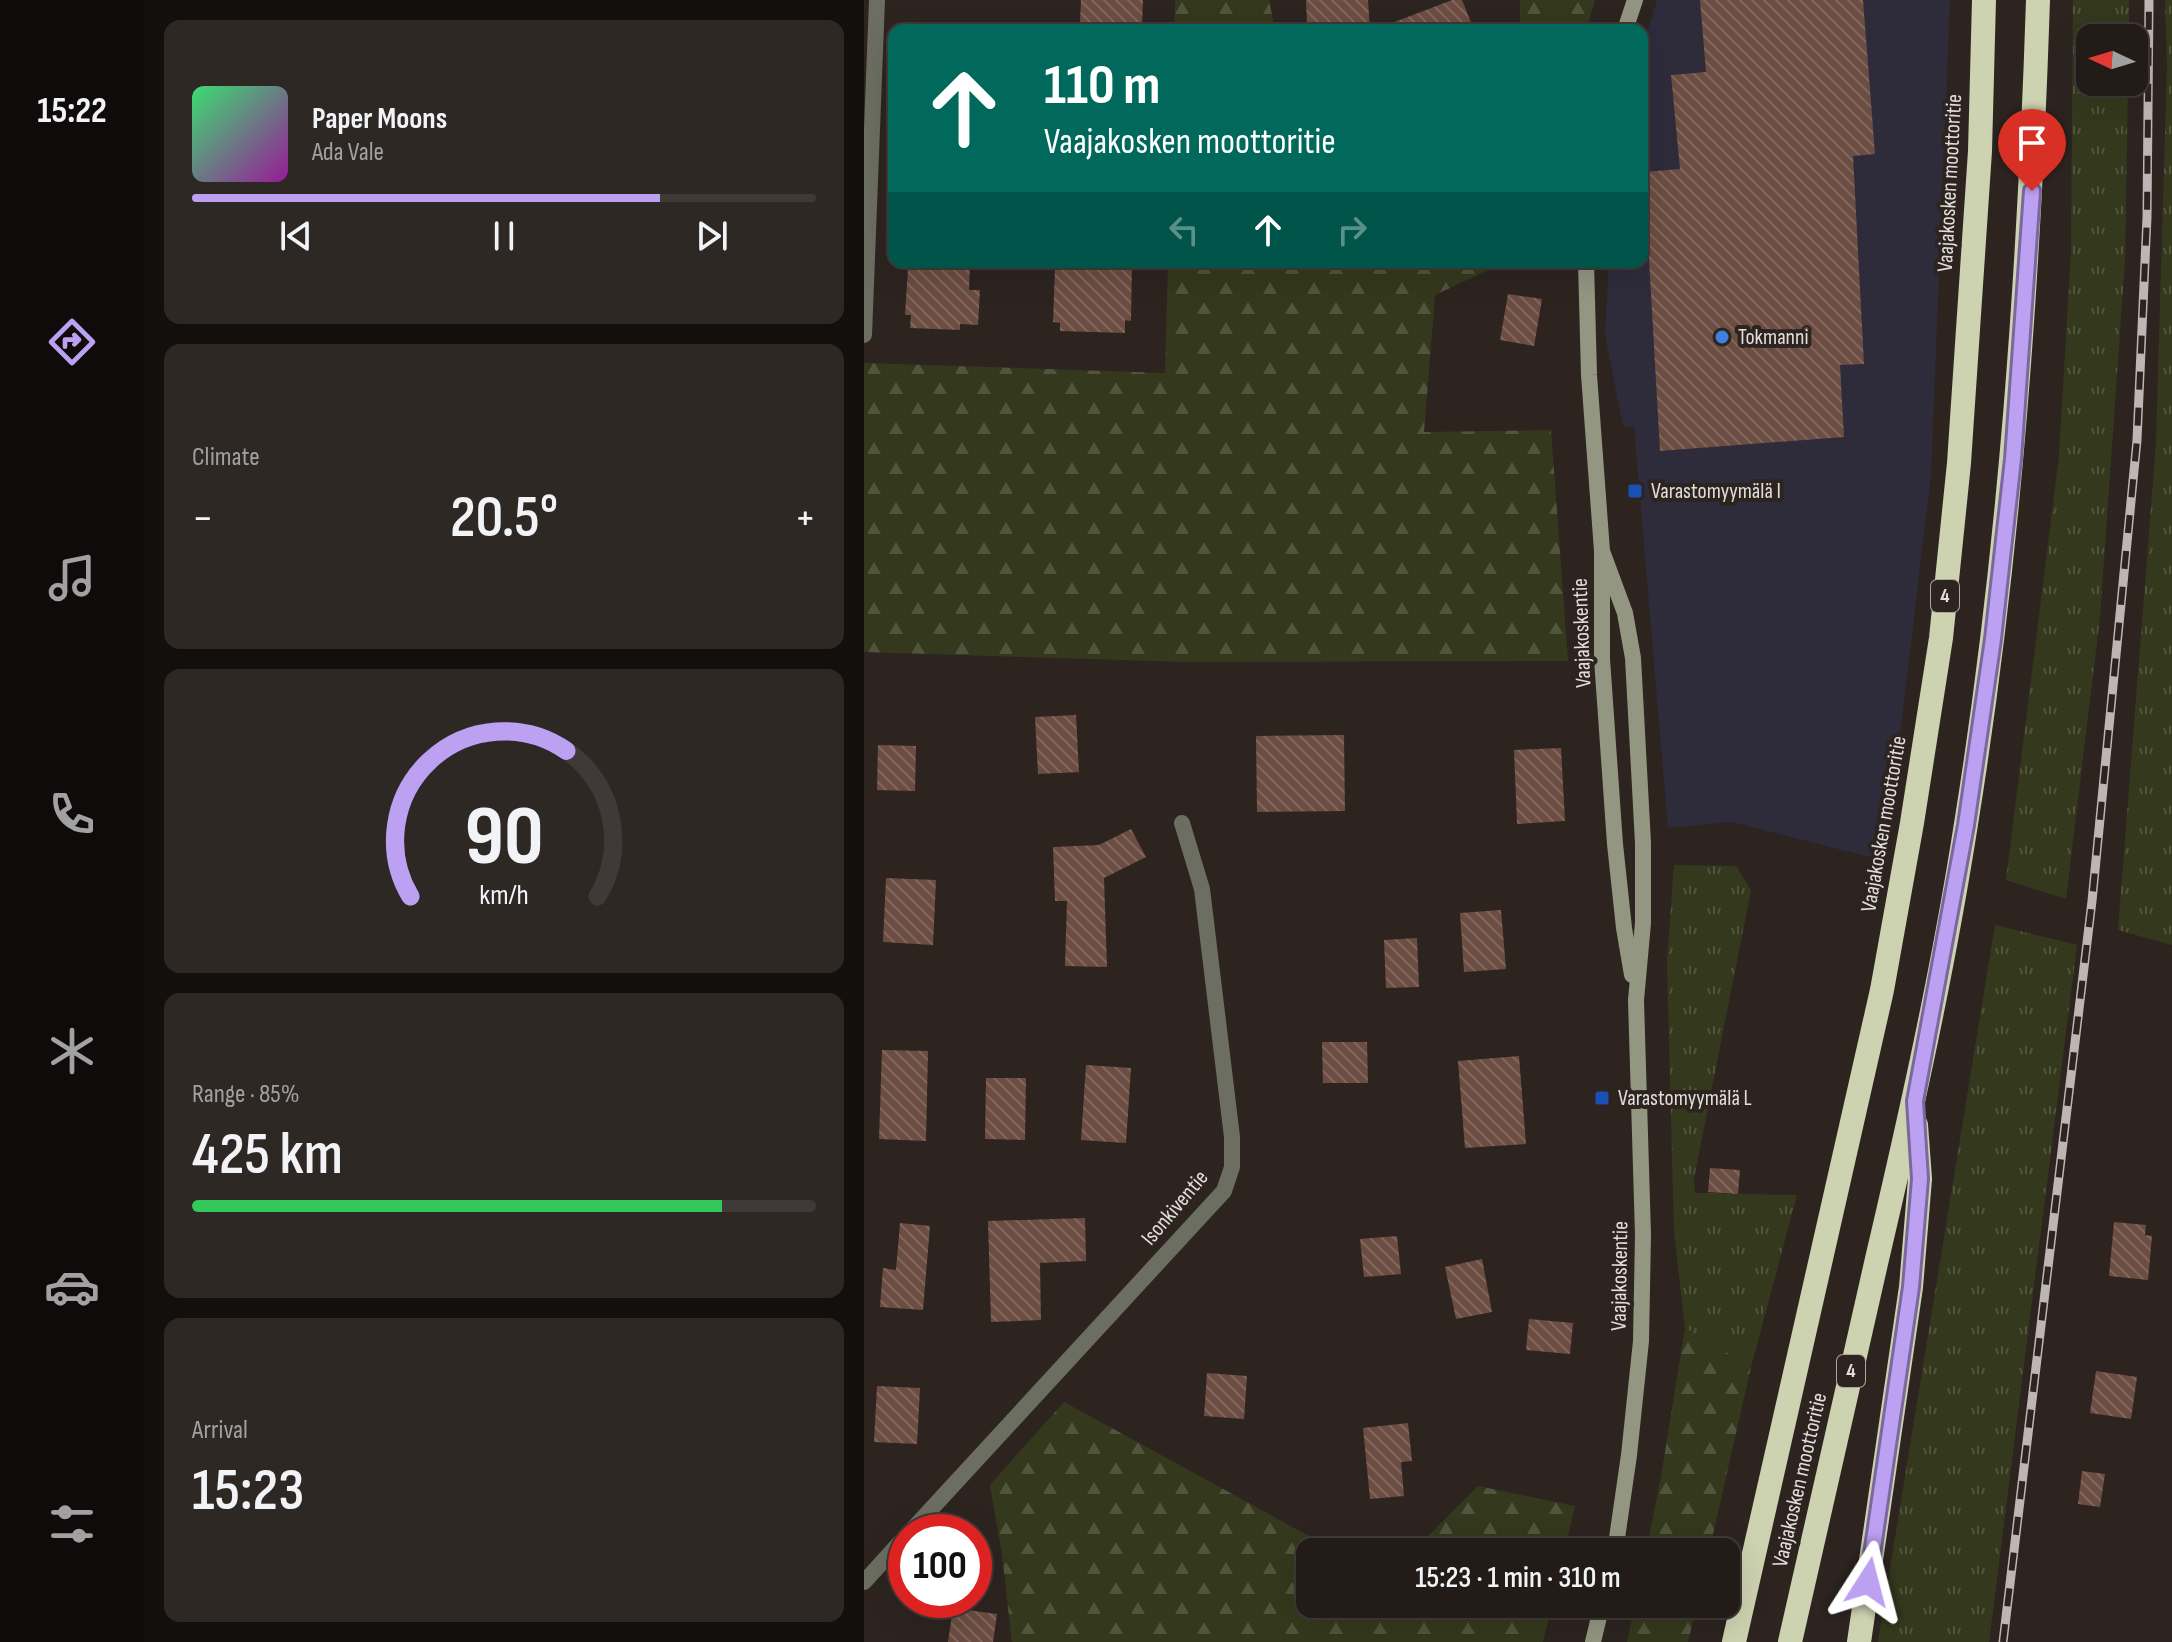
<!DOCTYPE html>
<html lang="en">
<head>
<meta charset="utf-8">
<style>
	body { margin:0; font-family:"Sofia Sans Condensed",sans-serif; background:#2e2825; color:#f1f3f6; height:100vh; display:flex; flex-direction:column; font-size:30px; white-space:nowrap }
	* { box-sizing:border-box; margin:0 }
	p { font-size:26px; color:#a2a1a2 }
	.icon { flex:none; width:44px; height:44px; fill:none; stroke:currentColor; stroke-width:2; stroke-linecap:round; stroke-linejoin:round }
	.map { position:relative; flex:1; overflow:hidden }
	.panel { display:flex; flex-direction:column; gap:20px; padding:20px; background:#130f0d; width:720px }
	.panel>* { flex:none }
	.guide { position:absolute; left:24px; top:24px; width:760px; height:244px; border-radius:16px; box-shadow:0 8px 32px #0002,0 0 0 2px #3f3937; background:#00695c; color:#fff; overflow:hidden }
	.needle { width:52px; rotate:274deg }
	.tools { position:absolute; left:1212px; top:24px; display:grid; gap:16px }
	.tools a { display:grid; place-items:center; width:72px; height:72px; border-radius:16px; background:#221b18; box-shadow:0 8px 32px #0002,0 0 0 2px #3f3937; font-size:40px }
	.speed { position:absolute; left:24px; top:1514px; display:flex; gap:16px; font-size:40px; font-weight:700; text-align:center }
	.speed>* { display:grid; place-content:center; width:104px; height:104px; border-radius:50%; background:#221b18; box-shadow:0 8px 32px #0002,0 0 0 2px #3f3937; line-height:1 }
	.speed .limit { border:12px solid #d22; background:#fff; color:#111 }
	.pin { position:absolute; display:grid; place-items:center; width:68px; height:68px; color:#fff; margin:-82px -34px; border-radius:50% 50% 50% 0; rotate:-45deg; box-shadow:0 0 8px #0007 }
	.pin .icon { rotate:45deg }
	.me { position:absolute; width:88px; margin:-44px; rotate:9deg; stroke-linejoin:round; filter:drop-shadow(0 0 6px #0008) }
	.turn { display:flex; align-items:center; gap:28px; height:168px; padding:0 24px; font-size:36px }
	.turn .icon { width:104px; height:104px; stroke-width:2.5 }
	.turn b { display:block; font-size:56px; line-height:68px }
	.lanes { display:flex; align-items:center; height:76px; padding:0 24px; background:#0003; justify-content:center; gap:40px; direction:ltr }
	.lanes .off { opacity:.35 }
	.big { font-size:60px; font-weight:600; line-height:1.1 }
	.panel .card { flex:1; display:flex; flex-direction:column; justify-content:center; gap:12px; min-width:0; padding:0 28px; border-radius:16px; background:#2e2825 }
	.panel .dial { align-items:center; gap:0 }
	.dial svg { height:208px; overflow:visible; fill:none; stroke:#3f3937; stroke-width:7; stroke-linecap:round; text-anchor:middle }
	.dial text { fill:#f1f3f6; stroke:none }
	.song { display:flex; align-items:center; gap:24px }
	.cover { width:96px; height:96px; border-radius:12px; background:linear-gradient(135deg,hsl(140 70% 55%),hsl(300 70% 35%)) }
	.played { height:8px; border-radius:4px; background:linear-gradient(90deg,#bca0f2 75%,#3f3937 75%) }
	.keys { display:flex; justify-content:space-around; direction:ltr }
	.heat { display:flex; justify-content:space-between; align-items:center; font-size:44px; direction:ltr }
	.charge { height:12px; border-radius:6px; background:linear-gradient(90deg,#34c759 85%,#3f3937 0) }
	.trip { position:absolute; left:432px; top:1538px; width:444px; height:80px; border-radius:16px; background:#221b18; box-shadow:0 8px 32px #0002,0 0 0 2px #3f3937; font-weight:600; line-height:80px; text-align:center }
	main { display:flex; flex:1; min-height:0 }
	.tabs { display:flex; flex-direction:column; width:144px; justify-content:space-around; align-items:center; background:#0e0b0a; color:#a2a1a2 }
	.tabs .icon { width:56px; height:56px }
	.tabs .current { color:#bca0f2 }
	.tabs b { font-size:36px; color:#f1f3f6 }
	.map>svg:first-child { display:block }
	.commercial { fill:#2e2b3b }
	.grass { fill:url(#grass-tufts) }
	.forest { fill:url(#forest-firs) }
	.building { fill:url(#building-back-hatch) }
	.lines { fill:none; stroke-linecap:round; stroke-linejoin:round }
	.minor { stroke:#6b6e60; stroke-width:16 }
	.secondary { stroke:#939681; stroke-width:16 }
	.motorway { stroke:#cdd2b1; stroke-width:24 }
	.rail-casing { stroke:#bdb6b4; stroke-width:9 }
	.rail { stroke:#2d2420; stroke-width:6; stroke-dasharray:18; stroke-linecap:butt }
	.route-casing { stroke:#7a689d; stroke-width:20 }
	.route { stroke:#bca0f2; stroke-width:14 }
	.shop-dot { fill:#3f7fe0; stroke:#2d2420; stroke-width:3 }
	.transit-dot { fill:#1a4fb4; stroke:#2d2420; stroke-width:3 }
	.labels { text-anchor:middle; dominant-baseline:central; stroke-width:8; stroke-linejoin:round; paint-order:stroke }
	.shield { fill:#2d2420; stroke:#aca6a3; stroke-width:2 }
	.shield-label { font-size:20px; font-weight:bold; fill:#e3dddb }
	.street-label { font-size:22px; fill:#e3dddb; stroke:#2d2420 }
	.poi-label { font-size:22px; fill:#e3dddb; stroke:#2d2420; text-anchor:start }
</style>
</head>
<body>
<main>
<nav class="tabs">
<b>15:22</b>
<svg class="icon current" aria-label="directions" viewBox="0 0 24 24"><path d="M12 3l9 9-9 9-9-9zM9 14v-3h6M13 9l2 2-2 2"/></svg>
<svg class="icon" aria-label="music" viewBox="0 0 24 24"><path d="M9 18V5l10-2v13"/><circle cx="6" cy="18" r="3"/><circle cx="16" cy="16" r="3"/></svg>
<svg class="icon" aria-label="phone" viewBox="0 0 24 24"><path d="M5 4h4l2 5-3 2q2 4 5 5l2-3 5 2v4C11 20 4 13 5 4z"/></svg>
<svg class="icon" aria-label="climate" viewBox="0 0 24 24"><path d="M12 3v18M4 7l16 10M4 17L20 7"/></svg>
<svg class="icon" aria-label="car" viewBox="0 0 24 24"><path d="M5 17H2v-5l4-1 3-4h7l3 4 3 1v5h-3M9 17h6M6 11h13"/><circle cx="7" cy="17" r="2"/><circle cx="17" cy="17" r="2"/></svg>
<svg class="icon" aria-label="filters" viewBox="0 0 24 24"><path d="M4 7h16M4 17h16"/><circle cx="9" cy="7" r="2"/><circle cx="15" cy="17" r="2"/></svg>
</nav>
<section class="panel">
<div class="card">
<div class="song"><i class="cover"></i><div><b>Paper Moons</b><p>Ada Vale</p></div></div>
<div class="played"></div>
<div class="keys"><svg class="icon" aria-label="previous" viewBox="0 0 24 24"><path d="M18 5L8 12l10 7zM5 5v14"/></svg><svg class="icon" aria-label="pause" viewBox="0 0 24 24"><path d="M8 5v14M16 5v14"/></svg><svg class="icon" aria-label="next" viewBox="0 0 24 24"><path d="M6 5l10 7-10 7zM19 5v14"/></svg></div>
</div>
<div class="card"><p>Climate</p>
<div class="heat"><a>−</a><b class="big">20.5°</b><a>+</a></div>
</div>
<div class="card dial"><svg viewBox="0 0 100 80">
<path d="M14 69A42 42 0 1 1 86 69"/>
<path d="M14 69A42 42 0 0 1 74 13" stroke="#bca0f2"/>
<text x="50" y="56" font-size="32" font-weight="700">90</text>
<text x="50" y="72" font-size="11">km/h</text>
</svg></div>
<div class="card"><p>Range · 85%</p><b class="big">425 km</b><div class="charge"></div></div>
<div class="card"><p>Arrival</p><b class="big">15:23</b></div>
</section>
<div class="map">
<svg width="1308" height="1642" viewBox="0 0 1308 1642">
	<defs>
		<pattern id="grass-tufts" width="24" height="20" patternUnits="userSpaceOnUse" patternTransform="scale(2)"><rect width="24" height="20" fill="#34391d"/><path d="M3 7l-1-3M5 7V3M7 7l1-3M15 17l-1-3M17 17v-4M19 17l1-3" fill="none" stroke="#51553d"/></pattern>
		<pattern id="forest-firs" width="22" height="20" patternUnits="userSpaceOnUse" patternTransform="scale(2)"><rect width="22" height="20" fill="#34391d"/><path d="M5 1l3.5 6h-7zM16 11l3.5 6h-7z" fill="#51553d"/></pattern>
		<pattern id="building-back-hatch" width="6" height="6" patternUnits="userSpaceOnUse" patternTransform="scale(2)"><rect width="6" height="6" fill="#6c4d42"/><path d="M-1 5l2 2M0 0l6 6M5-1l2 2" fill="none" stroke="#81665d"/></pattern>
	</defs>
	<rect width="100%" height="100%" fill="#2d2420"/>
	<path class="commercial" d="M793,0H1086L1067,474L1025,829L1017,860L868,822L804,828L770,427L759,426L741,335L745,262H778V50Z"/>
	<g class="grass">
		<path d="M1209,0H1265V38H1226V82H1264L1261,260L1236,617L1202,899L1142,880L1195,456L1207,252Z"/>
		<path d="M1301,0H1308V945L1254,930L1292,443L1303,65Z"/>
		<path d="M810,865L872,866L887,890L830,1178L831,1193L933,1195L887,1367L821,1328L810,1232L803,963Z"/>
		<path d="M1131,925L1213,945L1125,1642H1014Z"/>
	</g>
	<g class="forest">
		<path d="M311,0H405L411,30H310Z"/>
		<path d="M656,0H731L722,30H656Z"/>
		<path d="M304,262H633V266L571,295L560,432L687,430L704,661L324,662L0,652V363L301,373Z"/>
		<path d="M821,1328L887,1367L845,1552H782L797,1477Z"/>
		<path d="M200,1402L474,1552H446V1604H688L679,1642H148L138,1555L126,1485Z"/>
		<path d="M614,1486L711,1506L700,1552H548Z"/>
		<path d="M771,1604H833L824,1642H763Z"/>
	</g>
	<g class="building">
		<path d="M217,0H279L278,25L216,23Z"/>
		<path d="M442,0H504L506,30H450V24H443Z"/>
		<path d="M588,0H598L610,30H515V28Z"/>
		<path d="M836,0H999L1011,154L989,156L1000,364L976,365L980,437L796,451L780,172L816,169L807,75L842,72Z"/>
		<path d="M48,262H106L105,290H116L114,325L96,324V330L46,328L47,315H41L44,269H47Z"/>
		<path d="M200,262H268L267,321L261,320V333L196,331V323L189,322L191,268H200Z"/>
		<path d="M644,294L678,299L670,346L636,340Z"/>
		<path d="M212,715L215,772L174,774L171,717Z"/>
		<path d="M480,735L481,811L393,812L392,736Z"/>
		<path d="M14,745L52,746L51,791L13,790Z"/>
		<path d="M697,748L701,821L653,824L650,750Z"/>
		<path d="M267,829L282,857L240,878L243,967L201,966L203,901H191L189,847L235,845Z"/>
		<path d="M22,878L72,880L69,945L19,942Z"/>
		<path d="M637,910L642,969L600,972L596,913Z"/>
		<path d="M553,938L555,987L522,988L520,940Z"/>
		<path d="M458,1042H503L504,1083H459Z"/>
		<path d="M18,1050L64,1051L62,1141L15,1139Z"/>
		<path d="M655,1056L662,1144L601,1148L594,1061Z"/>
		<path d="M222,1065L267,1068L262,1143L217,1140Z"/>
		<path d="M122,1078H162L161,1140L121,1139Z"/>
		<path d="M846,1168L876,1170L874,1194L844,1192Z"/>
		<path d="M221,1218L222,1261L176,1263L177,1320L127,1322L124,1221Z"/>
		<path d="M1250,1222L1282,1225L1281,1235L1288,1236L1284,1280L1245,1276Z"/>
		<path d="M36,1223L66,1226L59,1310L16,1307L19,1268L32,1270Z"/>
		<path d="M533,1236L537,1274L500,1277L496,1239Z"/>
		<path d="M618,1259L628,1312L592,1319L581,1267Z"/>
		<path d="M665,1319L709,1323L706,1354L662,1350Z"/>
		<path d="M1232,1371L1273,1377L1267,1419L1226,1413Z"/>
		<path d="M343,1373L383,1376L380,1419L340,1416Z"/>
		<path d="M13,1386L56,1388L53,1444L10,1442Z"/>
		<path d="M544,1423L548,1461L537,1462L540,1496L506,1499L499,1428Z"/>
		<path d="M1218,1471L1241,1474L1236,1507L1214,1504Z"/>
		<path d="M89,1608L133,1614L129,1642H84Z"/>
	</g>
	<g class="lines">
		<g class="minor">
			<path d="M0,335L13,0"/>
			<path d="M46,1532L360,1191L368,1167V1137L338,889L318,823"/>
			<path d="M0,1582L42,1536"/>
		</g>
		<g class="secondary">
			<path d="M761,30L771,0"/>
			<path d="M722,262L725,375L738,551V659L751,844L760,928L768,975"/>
			<path d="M738,551L761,613L769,658L779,843V923L772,1000L779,1235L777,1341L765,1455L751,1552"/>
			<path d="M729,1642L738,1604"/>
		</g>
		<g class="motorway">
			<path d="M870,1642L1018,990L1048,823L1077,638L1095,463L1116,151L1120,0"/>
			<path d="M926,1642C955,1514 983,1386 1013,1259C1047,1114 1079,971 1102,824C1146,551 1165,276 1174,0"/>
			<path d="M995,1642L1047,1287L1056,1179L1052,1125"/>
		</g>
		<defs>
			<path id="rail" d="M1139,1642L1228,901L1273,440L1283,217L1285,0"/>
		</defs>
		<use href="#rail" class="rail-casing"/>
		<use href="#rail" class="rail"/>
	</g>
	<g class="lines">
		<defs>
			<path id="route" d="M1004,1582L1047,1287L1056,1179L1051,1101L1102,825L1129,639L1149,459L1168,191"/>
		</defs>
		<use href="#route" class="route-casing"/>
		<use href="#route" class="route"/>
	</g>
	<circle class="shop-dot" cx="858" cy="337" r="8"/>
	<g class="transit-dot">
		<rect x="763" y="483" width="16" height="16" rx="4"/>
		<rect x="730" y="1090" width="16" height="16" rx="4"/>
	</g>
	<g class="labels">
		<g class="shield">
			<rect x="1067" y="580" width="28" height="32" rx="6"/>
			<rect x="973" y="1355" width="28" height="32" rx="6"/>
		</g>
		<g class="shield-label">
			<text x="1081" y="596">4</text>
			<text x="987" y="1371">4</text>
		</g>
		<g class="street-label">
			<text transform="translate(1086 183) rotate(-87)">Vaajakosken moottoritie</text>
			<text transform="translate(718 633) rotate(-92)">Vaajakoskentie</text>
			<text transform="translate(1020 824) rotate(-80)">Vaajakosken moottoritie</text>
			<text transform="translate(311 1208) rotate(-50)">Isonkiventie</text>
			<text transform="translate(756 1276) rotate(-89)">Vaajakoskentie</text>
			<text transform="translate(936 1480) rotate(-77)">Vaajakosken moottoritie</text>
		</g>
		<g class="poi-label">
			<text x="874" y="337">Tokmanni</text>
			<text x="787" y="491">Varastomyymälä I</text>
			<text x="754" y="1098">Varastomyymälä L</text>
		</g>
	</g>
</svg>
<div class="tools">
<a><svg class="needle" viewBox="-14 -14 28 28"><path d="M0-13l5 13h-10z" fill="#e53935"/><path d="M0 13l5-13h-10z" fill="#a2a1a2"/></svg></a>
</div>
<div class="speed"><div class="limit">100</div></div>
<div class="pin" style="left:1168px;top:191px;background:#d93025"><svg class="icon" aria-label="arrive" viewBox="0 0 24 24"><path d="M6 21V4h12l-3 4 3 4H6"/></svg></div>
<svg class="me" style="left:1004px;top:1582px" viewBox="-20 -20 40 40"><path d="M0-17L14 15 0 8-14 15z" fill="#bca0f2" stroke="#fff" stroke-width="4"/></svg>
<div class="trip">15:23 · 1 min · 310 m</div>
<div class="guide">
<div class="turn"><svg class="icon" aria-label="ahead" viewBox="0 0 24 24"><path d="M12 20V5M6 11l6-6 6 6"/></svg><div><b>110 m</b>Vaajakosken moottoritie</div></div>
<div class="lanes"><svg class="icon off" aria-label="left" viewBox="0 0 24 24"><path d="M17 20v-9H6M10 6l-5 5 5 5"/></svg><svg class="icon" aria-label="ahead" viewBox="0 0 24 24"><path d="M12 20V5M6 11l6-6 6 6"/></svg><svg class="icon off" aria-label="right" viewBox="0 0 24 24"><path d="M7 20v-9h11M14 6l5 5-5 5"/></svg></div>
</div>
</div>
</main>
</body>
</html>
